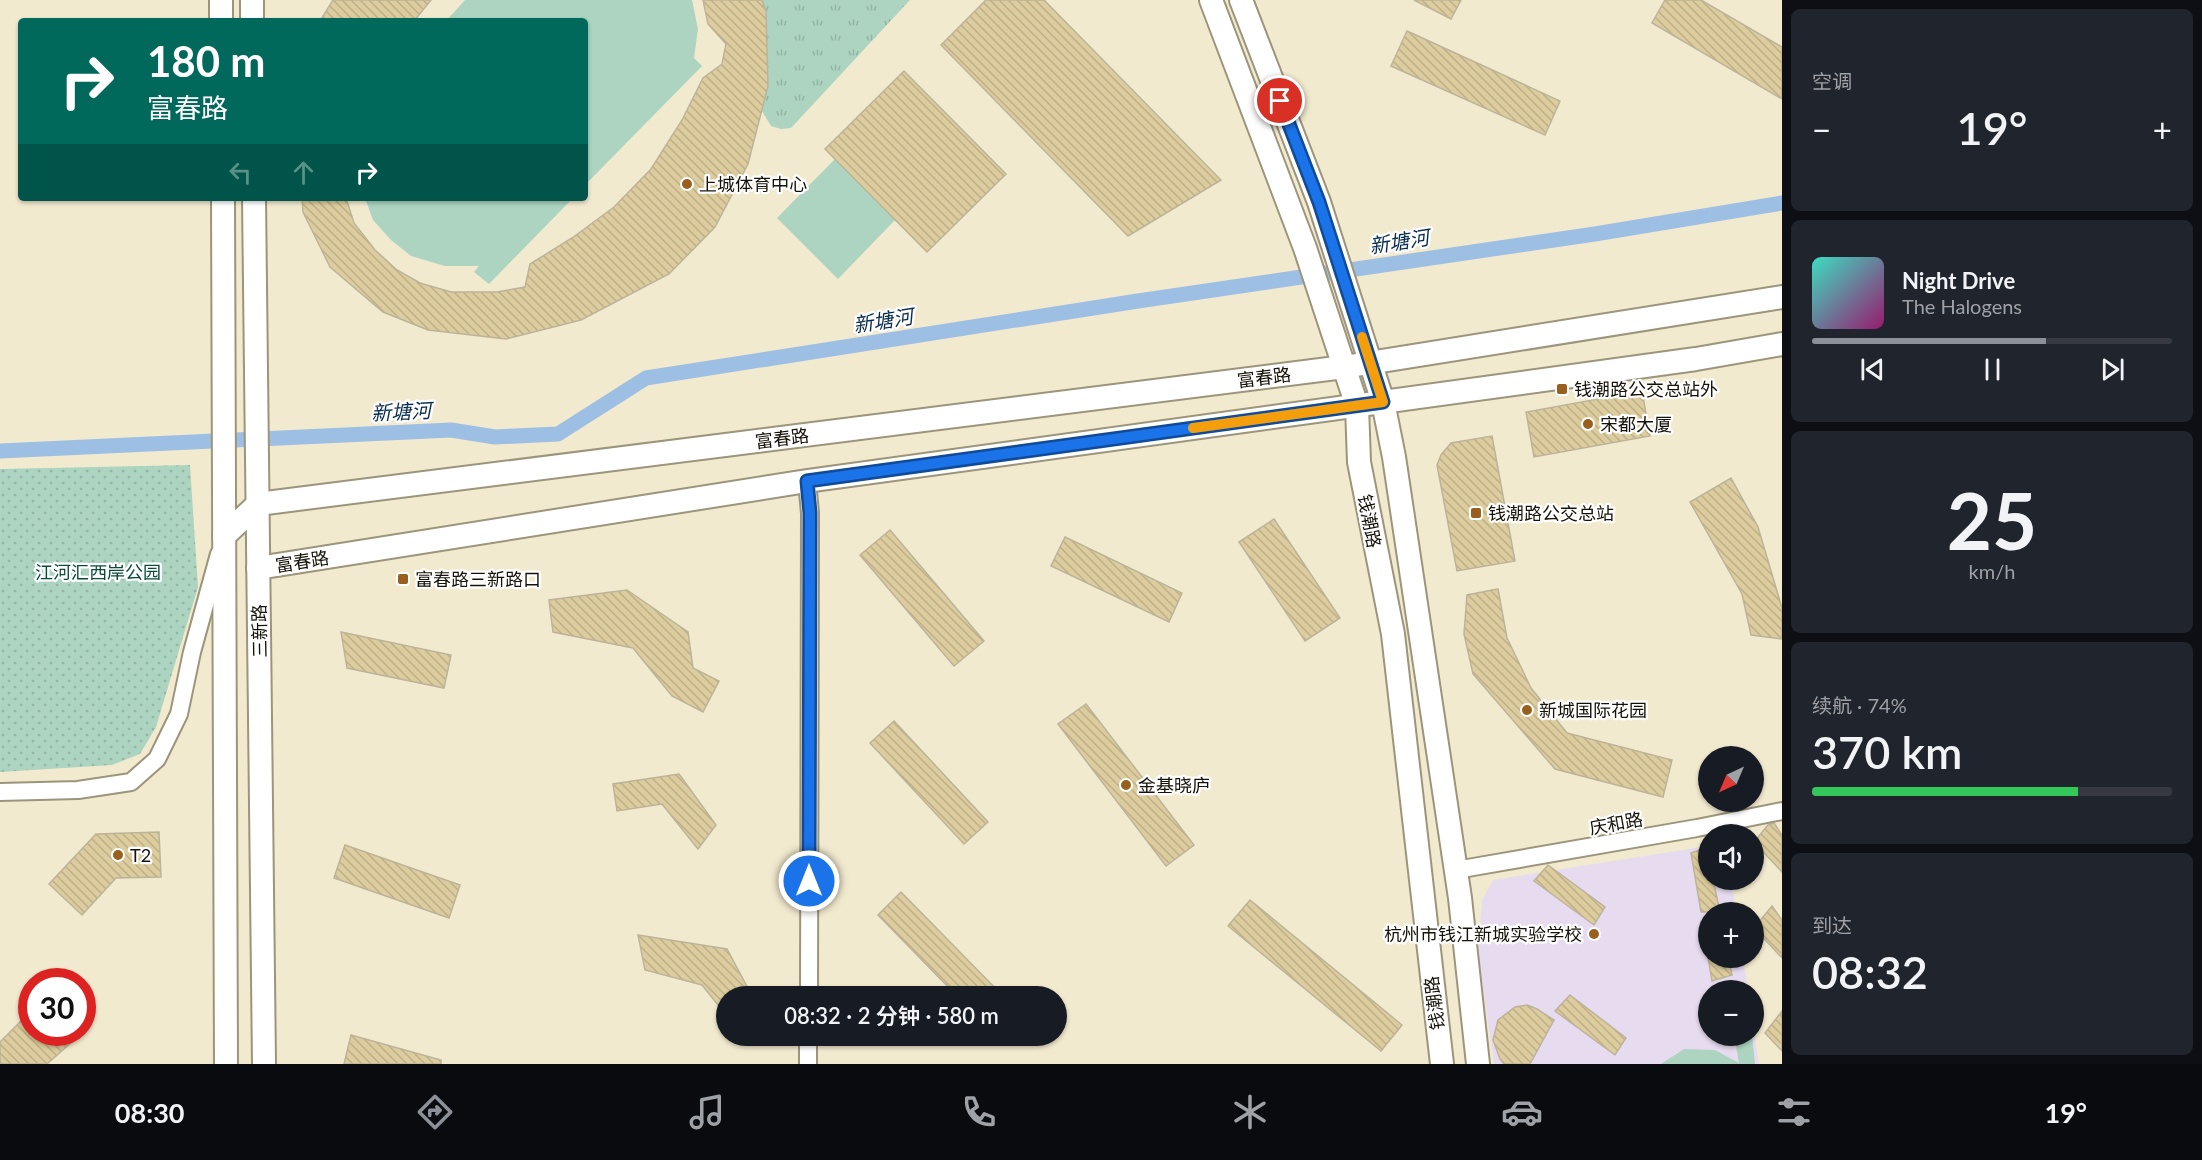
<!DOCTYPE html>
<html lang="zh">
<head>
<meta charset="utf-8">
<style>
	body { margin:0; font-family:Lato,"Noto Sans SC",sans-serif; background:#20242c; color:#f1f3f6; height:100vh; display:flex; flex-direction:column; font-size:22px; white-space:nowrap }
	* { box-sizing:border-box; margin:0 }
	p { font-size:20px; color:#9ea1a6 }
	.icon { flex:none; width:33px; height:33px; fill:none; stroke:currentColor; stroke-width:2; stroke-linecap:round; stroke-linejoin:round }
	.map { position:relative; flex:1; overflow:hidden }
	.details { display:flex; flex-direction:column; gap:9px; padding:9px; background:#0d0f14; width:420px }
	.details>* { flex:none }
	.banner { position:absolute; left:18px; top:18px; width:570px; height:183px; border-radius:6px; box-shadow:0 2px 4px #0004; background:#00695c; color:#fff; overflow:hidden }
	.needle { width:39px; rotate:224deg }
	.controls { position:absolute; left:1698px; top:746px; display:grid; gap:12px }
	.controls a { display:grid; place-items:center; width:66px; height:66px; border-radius:50%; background:#171b24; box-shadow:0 2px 4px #0004; font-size:30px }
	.speed { position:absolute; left:18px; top:968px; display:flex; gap:12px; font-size:30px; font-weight:700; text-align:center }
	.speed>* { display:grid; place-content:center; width:78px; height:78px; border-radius:50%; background:#171b24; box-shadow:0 2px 4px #0004; line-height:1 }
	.speed .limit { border:9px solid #d22; background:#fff; color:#111 }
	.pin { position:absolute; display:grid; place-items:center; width:51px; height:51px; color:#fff; margin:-26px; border:3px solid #fff; border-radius:50%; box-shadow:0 2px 6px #0007 }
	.me { position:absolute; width:66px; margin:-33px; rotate:0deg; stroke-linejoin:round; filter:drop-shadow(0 0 4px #0008) }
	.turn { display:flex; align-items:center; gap:21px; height:126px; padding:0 30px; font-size:27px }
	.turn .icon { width:78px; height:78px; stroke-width:2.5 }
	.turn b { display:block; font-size:42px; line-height:51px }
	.lanes { display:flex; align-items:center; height:57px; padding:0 30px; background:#0003; justify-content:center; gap:30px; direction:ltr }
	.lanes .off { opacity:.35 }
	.big { font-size:45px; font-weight:600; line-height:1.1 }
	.details .card { flex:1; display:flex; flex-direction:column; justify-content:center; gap:9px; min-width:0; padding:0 21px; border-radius:9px; background:#20242c }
	.details .dial { align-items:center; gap:0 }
	.dial b { font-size:78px; line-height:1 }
	.song { display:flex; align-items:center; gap:18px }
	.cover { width:72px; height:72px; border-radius:9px; background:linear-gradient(135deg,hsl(170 70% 55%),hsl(320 70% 35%)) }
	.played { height:6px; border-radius:3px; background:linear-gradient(90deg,#8c9099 65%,#363941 65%) }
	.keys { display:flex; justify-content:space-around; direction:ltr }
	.heat { display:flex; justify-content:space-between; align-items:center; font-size:33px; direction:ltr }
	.charge { height:9px; border-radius:4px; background:linear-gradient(90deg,#34c759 74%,#363941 0) }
	.trip { position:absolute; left:716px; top:986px; width:351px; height:60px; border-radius:30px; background:#171b24; box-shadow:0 2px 4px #0004; font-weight:600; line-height:60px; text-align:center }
	.tabs { display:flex; height:96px; justify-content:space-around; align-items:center; background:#090b0e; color:#9ea1a6 }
	.tabs .icon { width:42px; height:42px }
	.tabs .on { color:#8c9099 }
	.tabs b { font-size:27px; color:#f1f3f6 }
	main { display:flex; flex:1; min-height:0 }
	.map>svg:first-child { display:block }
	.education { fill:#e7dbef }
	.grass { fill:url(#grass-tufts) }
	.park { fill:url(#park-dots) }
	.pitch { fill:#acd4c0 }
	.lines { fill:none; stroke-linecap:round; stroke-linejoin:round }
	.canal { stroke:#9ebfe4; stroke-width:15 }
	.building { fill:url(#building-back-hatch); stroke:#bcb49a; stroke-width:1.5 }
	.minor-casing { stroke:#9c947b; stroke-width:20 }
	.secondary-casing { stroke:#9c947b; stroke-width:26 }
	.minor { stroke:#fff; stroke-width:16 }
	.secondary { stroke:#fff; stroke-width:22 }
	.route-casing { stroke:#114b97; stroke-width:15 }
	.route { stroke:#1a73e8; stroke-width:10 }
	.slow { stroke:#f59e0b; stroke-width:10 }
	.poi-dot { fill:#98601c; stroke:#fff; stroke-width:2 }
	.labels { text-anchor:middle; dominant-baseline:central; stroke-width:4.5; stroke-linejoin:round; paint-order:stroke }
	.poi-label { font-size:18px; fill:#151209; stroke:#fff; text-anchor:start }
	.street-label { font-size:18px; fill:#151209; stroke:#fff }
	.park-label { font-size:18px; fill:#0a4d36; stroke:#fff }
	.water-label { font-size:20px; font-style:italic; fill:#082c4f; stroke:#fff }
</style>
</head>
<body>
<main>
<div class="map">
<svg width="1782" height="1064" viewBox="0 0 1782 1064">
	<defs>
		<pattern id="grass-tufts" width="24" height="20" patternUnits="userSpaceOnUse" patternTransform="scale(1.5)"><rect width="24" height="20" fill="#acd4c0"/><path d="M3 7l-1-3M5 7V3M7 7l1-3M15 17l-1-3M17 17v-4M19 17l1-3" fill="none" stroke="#93b5a4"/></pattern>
		<pattern id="park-dots" width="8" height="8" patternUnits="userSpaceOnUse" patternTransform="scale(1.5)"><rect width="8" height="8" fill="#acd4c0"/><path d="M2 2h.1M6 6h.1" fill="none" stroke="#93b5a4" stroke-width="1.8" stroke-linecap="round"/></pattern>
		<pattern id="building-back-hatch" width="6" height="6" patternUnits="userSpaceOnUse" patternTransform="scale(1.5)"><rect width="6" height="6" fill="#ddcd9e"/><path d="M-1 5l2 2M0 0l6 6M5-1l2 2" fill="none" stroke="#bdaf87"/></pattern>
	</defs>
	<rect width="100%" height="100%" fill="#f2eacf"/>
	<path class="education" d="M1708,846V879H1731L1736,912H1708V957H1743L1748,990H1708V1035H1754V1030L1759,1064H1494L1478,955L1482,900L1493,880Z"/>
	<path class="grass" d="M762,0H910L791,128L781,129L771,126L762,111L768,86L766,12Z"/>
	<path class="park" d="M190,465L198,587L156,727L140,754L112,765L0,772V469Z"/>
	<g class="pitch">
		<path d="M465,0H692L698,29L694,58L702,66L585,185V21H446Z"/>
		<path d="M835,159L895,220L838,279L777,218Z"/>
		<path d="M365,198H573L489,284L474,272L479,266H445L411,256L391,240L373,220Z"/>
		<path d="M1734,1035H1752L1755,1064H1661L1684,1049L1715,1050L1739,1063Z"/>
	</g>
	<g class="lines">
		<path class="canal" d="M0,451L451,430L495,437L558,434L646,378L1138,301L1595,234L1782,203"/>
	</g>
	<g class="building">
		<path d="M333,0H431L414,21H320Z"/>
		<path d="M703,0H762L766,12L768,86L748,164L715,227L669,274L581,320L506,339L428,330L383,312L330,267L303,212L302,198H346L354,223L375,250L397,270L420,283L451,292H497L525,287L530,264L572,238L614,207L651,169L682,120L703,78L722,64L726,44L708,24Z"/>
		<path d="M986,0H1044L1221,180L1128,236L941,45Z"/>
		<path d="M1414,0H1461L1451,19Z"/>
		<path d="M1665,0H1701L1782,47V99L1652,23Z"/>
		<path d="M1407,31L1560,101L1545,135L1391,66Z"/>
		<path d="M904,71L1006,174L927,252L825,149Z"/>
		<path d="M1642,391L1650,436L1534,457L1526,412Z"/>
		<path d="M1492,436L1515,561L1457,571L1437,465L1441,455L1451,443Z"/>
		<path d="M1731,478L1758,527L1782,608V639L1751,635L1742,594L1690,502Z"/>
		<path d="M1274,519L1340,618L1305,641L1239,542Z"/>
		<path d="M890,530L984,641L954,666L860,555Z"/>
		<path d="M1065,537L1182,593L1169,622L1051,566Z"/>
		<path d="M1498,589L1507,638L1531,688L1567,733L1672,760L1663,797L1555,769L1473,674L1464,634L1467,595Z"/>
		<path d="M627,590L688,632L693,668L719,681L703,712L672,696L633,648L553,632L549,600Z"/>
		<path d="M341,632L451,655L444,688L347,668Z"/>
		<path d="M1086,704L1194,845L1166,866L1058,724Z"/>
		<path d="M894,721L988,822L964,844L870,743Z"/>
		<path d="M679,774L716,825L698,849L662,804L617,811L613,784Z"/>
		<path d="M1774,823L1782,835V872L1754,842L1768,825Z"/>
		<path d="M159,832L161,877L116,878L82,915L49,884L96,834Z"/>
		<path d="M345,845L460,885L449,918L334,878Z"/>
		<path d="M1707,847L1708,879H1713L1720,912H1701L1691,853Z"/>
		<path d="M1548,865L1605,907L1594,925L1534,881Z"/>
		<path d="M901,892L1003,996H957L878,915Z"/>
		<path d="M1250,900L1402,1025L1381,1051L1228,926Z"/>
		<path d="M1772,906L1782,920V958L1754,928Z"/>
		<path d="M638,935L727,949L752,996H726V1015L702,985L645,970Z"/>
		<path d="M1708,957H1728L1732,975L1712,981Z"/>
		<path d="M1570,995L1626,1038L1615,1055L1555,1011Z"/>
		<path d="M1527,1005L1537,1009L1554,1020L1530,1064H1504L1500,1059L1493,1040L1498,1020L1515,1007Z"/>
		<path d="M32,1010V1032H83L47,1064H0V1042Z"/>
		<path d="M1782,1011V1051L1765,1033Z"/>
		<path d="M351,1035L441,1060V1064H344Z"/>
	</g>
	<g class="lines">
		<defs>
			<g id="minor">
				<path d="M807,481L810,513L809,996"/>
				<path d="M0,792L78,790L131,782L157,759L179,714L192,652L219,554"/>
				<path d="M1456,870L1697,828L1782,811"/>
				<path d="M808,1064V1035"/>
			</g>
			<g id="secondary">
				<path d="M221,0V21"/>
				<path d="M252,0V21"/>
				<path d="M1211,0L1305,248L1357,406L1359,462L1393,634L1442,1064"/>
				<path d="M1241,0L1319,202L1383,402L1394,457L1460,898L1478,1064"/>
				<path d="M223,198L226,1064"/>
				<path d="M254,198L264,1064"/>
				<path d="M224,536L258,504L1344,367L1782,297"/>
				<path d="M258,568L807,481L1696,359L1782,344"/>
			</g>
		</defs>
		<use href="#minor" class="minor-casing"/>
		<use href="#secondary" class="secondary-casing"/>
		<use href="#minor" class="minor"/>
		<use href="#secondary" class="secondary"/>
	</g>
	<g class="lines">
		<defs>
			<path id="route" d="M809,881L810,513L807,481L1383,402L1319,202L1280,101"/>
		</defs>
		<use href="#route" class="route-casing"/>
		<use href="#route" class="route"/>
		<path class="slow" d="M1193,428L1383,402L1362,337"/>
	</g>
	<g class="poi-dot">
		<circle cx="687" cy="184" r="6"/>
		<rect x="1556" y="383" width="12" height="12" rx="3"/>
		<circle cx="1588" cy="424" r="6"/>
		<rect x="1470" y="507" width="12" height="12" rx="3"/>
		<rect x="397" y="573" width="12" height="12" rx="3"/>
		<circle cx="1527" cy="710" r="6"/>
		<circle cx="1126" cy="785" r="6"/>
		<circle cx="118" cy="855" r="6"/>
		<circle cx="1594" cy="934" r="6"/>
	</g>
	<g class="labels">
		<g class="poi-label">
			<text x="699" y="184">上城体育中心</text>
			<text x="1574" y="389">钱潮路公交总站外</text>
			<text x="1600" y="424">宋都大厦</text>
			<text x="1488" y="513">钱潮路公交总站</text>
			<text x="415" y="579">富春路三新路口</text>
			<text x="1539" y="710">新城国际花园</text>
			<text x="1138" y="785">金基晓庐</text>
			<text x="130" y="855">T2</text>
			<text x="1582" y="934" text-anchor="end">杭州市钱江新城实验学校</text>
		</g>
		<g class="street-label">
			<text transform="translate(1264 377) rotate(-7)">富春路</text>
			<text transform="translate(782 438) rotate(-7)">富春路</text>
			<text transform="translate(1370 521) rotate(79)">钱潮路</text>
			<text transform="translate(302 561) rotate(-9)">富春路</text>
			<text transform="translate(259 631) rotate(-91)">三新路</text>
			<text transform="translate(1616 823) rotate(-10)">庆和路</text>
			<text transform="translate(1434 1003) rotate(-97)">钱潮路</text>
		</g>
		<g class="park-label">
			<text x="98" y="572">江河汇西岸公园</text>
		</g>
		<g class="water-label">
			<text transform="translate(1399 241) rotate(-9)">新塘河</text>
			<text transform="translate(883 320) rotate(-9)">新塘河</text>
			<text transform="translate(401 411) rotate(-3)">新塘河</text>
		</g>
	</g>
</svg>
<div class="controls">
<a><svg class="needle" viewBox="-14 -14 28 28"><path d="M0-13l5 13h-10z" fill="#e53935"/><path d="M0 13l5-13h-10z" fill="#9ea1a6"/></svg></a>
<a><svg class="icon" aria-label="sound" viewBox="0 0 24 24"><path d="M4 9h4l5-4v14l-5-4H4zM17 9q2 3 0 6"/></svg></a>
<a>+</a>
<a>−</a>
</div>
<div class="speed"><div class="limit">30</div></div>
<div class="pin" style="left:1280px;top:101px;background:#d93025"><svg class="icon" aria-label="arrive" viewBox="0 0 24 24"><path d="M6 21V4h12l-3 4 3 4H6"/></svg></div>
<svg class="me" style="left:809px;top:881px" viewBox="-20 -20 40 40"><circle r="17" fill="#1a73e8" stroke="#fff" stroke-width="3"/><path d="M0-11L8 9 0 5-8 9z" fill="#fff"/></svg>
<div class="trip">08:32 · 2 分钟 · 580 m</div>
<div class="banner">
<div class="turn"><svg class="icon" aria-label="right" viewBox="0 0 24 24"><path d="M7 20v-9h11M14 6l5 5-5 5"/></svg><div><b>180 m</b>富春路</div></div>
<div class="lanes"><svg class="icon off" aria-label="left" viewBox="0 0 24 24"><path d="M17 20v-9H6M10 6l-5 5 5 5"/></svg><svg class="icon off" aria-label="ahead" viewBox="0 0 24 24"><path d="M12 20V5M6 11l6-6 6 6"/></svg><svg class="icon" aria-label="right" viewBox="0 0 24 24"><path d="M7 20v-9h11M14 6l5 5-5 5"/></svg></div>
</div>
</div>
<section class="details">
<div class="card"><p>空调</p>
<div class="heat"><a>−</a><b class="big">19°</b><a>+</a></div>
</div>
<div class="card">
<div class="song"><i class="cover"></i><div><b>Night Drive</b><p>The Halogens</p></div></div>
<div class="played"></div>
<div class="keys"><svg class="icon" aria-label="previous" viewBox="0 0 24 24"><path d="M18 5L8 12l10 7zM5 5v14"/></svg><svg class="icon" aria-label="pause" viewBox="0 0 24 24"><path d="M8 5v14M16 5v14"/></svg><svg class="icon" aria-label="next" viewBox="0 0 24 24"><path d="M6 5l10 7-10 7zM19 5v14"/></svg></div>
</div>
<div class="card dial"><b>25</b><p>km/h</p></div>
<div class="card"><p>续航 · 74%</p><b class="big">370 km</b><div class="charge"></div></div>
<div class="card"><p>到达</p><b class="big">08:32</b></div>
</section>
</main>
<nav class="tabs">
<b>08:30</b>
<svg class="icon on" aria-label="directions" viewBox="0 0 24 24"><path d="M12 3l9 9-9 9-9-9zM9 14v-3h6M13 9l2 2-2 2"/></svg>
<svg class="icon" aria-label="music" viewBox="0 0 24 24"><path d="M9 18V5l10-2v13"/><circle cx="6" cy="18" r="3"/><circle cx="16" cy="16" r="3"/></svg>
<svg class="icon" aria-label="phone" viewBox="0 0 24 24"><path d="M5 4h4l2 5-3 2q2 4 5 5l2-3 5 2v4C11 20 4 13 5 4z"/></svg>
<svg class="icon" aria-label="climate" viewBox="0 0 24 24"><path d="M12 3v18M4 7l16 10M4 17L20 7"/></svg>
<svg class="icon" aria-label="car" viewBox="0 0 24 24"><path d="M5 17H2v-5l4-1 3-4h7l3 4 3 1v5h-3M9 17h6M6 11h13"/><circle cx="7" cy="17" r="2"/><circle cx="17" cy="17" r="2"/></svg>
<svg class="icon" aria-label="filters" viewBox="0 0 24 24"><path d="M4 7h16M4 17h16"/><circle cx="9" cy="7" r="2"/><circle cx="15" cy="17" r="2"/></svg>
<b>19°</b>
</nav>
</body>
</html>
